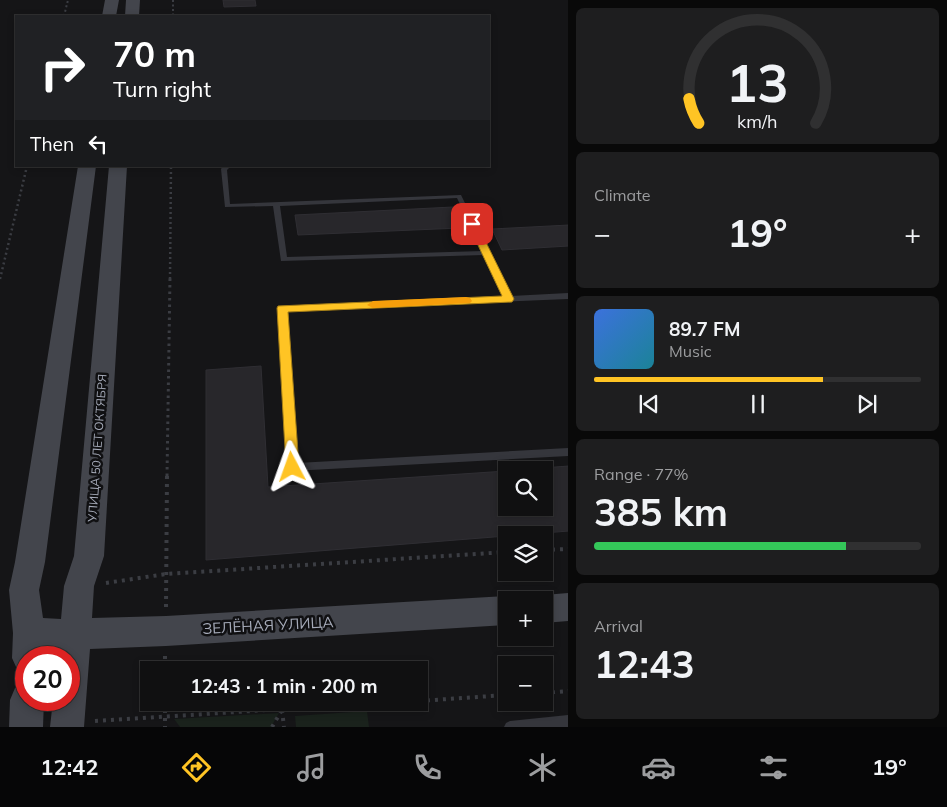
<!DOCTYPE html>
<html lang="en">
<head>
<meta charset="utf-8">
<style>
	body { margin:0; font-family:Mulish,sans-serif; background:#1e1e1f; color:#f1f3f6; height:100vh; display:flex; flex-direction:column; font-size:19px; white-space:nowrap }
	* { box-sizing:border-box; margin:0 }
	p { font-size:16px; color:#9c9d9f }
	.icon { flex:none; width:28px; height:28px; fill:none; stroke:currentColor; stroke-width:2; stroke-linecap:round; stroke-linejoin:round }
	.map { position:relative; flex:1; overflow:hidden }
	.panel { display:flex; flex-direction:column; gap:8px; padding:8px; background:#090909; width:379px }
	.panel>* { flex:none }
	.hud { position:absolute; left:15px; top:15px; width:475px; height:152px; border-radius:0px; box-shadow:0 2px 8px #0003,0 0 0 1px #303031; background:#202124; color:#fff; overflow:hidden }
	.buttons { position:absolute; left:498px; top:461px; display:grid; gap:10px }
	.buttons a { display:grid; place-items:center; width:55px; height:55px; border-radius:0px; background:#101011; box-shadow:0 2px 8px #0003,0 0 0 1px #303031; font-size:25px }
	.speed { position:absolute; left:15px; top:646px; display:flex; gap:10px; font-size:25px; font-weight:700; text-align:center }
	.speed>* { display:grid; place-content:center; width:65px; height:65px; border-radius:50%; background:#101011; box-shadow:0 2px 8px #0003,0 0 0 1px #303031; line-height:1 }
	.speed .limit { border:8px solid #d22; background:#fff; color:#111 }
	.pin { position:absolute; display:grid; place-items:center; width:42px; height:42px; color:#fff; margin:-21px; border-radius:10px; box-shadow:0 2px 8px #0006 }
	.me { position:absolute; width:55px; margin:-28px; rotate:356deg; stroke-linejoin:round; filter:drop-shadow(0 0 4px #0008) }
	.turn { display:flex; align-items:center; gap:18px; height:105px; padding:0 15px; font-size:22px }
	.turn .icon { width:65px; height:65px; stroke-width:2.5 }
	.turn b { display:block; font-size:35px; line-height:42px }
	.then { display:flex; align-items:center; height:48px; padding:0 15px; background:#0003; gap:10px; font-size:19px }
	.big { font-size:38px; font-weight:700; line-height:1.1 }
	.panel .card { flex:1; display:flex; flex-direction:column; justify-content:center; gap:8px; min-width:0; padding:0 18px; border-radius:8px; background:#1e1e1f }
	.panel .dial { align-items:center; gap:0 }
	.dial svg { height:130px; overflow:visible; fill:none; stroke:#303031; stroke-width:7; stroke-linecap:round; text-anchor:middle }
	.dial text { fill:#f1f3f6; stroke:none }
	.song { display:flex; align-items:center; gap:15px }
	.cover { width:60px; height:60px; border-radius:8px; background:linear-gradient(135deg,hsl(220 70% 55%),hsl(190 70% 35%)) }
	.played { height:5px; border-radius:2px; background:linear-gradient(90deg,#ffc424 70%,#303031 70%) }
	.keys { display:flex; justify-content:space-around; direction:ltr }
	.heat { display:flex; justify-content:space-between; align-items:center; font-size:28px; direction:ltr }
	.charge { height:8px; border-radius:4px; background:linear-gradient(90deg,#34c759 77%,#303031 0) }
	.trip { position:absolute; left:140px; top:661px; width:288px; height:50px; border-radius:0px; background:#101011; box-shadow:0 2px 8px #0003,0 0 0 1px #303031; font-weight:700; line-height:50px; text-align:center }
	.dock { display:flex; height:80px; justify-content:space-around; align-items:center; background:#060607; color:#9c9d9f }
	.dock .icon { width:35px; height:35px }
	.dock .active { color:#ffc424 }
	.dock b { font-size:22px; color:#f1f3f6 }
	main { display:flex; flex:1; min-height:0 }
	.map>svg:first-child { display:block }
	.green { fill:#1a221c }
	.building { fill:#28272b; stroke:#2f2e33 }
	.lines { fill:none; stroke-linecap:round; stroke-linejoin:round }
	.path-far3 { stroke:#3b3d43; stroke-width:2; stroke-dasharray:2 2.5; stroke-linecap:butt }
	.path-far2 { stroke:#3b3d43; stroke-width:2.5; stroke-dasharray:2 3; stroke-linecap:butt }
	.path-far1 { stroke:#3b3d43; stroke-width:3; stroke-dasharray:2.5 4; stroke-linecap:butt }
	.path { stroke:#3b3d43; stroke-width:4; stroke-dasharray:3 5; stroke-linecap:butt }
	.lane { fill:#35363c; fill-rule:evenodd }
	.secondary { fill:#43454c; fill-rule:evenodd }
	.route { fill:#ffc424; stroke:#a67f17 }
	.slow { fill:#f59e0b }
	.labels { text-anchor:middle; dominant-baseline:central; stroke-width:5; stroke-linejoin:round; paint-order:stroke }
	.street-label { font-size:12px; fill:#a5aab8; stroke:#101012 }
	.near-street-label { font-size:15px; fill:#a5aab8; stroke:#101012 }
</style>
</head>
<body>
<main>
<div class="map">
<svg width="569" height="727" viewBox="0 0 569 727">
	<rect width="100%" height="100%" fill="#151517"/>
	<g class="green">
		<path d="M367,711L369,727H296L295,716Z"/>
		<path d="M279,713L271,727H180L174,719Z"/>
	</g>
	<g class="building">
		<path d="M223,0H255L256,6L224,7Z"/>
		<path d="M453,207L460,228L298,235L295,215Z"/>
		<path d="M569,225V246L502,250L492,229Z"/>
		<path d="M261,366L268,487L506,471V508H544V470H514L569,466V531L206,560V370Z"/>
	</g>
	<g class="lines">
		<g class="path-far3">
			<path d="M173,0V16"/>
			<path d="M64,16L68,0"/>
		</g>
		<g class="path-far2">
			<path d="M0,279L27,166"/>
			<path d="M170,279L171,166"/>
		</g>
		<path class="path-far1" d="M167,476L170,277"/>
		<g class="path">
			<path d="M544,550L569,549"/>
			<path d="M106,583L166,574L506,552"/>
			<path d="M166,607L167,475"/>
			<path d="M165,656V670"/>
			<path d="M544,693L569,691"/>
			<path d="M419,701L506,695"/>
			<path d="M165,702V727"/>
			<path d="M282,710L284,727"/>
			<path d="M95,721L393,702"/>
			<path d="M272,727L282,710"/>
		</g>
		<g class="lane">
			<path d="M223,166H231L227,170L230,204L461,195L511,296L569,293V299L286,311L297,463L569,448V456L292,471L289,470L287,467L278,308L279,306L504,296L484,255L281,261L273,206L225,207L221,169ZM457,198L482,251L287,257L280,206Z"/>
			<path d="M569,715V727H504L506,723L510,721Z"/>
		</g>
		<g class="secondary">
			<path d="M105,0H119L116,16H102Z"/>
			<path d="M126,0H140L139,16H125Z"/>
			<path d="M78,166H96L45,562L39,590L43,618L61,619L64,586L74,556L109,166H127L104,556L94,586L92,618L166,616L506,596L515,600H506V625L166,646L90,649L84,727H50L53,700H69V658H57L58,649L44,648V658H26V673L17,669L12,658L13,633L9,590L15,562Z"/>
			<path d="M569,593V621L544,623V600L533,599L544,595Z"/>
			<path d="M26,684V700H44L43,727H9L10,700L15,688Z"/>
		</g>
	</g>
	<path class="route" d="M472,221L477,224L514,299L512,302L288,312L299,467L297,471L292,472L288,471L286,467L277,308L278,306L502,296L468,224Z"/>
	<path class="slow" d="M466,297L470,298L472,301L470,303L373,308L367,305L373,301Z"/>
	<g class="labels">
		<g class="street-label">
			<text transform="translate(97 448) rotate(-86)">УЛИЦА 50 ЛЕТ ОКТЯБРЯ</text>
		</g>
		<g class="near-street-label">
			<text transform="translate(268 625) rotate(-3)">ЗЕЛЁНАЯ УЛИЦА</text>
		</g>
	</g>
</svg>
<div class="buttons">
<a><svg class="icon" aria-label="search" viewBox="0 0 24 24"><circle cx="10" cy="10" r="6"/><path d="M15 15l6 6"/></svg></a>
<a><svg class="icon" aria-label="layers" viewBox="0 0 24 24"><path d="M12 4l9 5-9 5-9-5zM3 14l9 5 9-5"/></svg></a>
<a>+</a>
<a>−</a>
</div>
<div class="speed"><div class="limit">20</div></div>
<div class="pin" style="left:472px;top:224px;background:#d93025"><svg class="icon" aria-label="arrive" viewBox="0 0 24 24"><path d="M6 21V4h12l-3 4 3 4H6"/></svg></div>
<svg class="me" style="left:292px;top:467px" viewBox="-20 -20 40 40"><path d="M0-17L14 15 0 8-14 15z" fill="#ffc424" stroke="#fff" stroke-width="4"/></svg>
<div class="trip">12:43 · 1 min · 200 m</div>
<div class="hud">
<div class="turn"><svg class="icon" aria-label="right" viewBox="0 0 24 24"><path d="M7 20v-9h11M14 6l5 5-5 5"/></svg><div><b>70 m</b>Turn right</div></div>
<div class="then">Then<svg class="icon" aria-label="left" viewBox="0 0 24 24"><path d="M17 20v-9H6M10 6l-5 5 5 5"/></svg></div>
</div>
</div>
<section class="panel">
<div class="card dial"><svg viewBox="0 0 100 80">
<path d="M14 69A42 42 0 1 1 86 69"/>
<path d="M14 69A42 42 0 0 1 8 54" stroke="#ffc424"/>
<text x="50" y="56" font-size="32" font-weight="700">13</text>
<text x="50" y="72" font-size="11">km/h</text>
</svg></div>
<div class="card"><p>Climate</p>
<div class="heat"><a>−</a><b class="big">19°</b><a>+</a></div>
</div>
<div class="card">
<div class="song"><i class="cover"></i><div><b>89.7 FM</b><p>Music</p></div></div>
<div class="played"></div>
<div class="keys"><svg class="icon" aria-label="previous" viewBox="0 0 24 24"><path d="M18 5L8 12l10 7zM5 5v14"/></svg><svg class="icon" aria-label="pause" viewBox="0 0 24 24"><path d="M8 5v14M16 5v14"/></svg><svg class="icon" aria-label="next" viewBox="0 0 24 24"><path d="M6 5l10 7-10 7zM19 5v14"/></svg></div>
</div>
<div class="card"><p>Range · 77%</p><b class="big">385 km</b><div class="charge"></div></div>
<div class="card"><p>Arrival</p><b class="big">12:43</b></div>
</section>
</main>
<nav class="dock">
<b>12:42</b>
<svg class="icon active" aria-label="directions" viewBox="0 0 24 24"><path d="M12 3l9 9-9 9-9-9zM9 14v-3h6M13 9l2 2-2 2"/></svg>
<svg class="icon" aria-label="music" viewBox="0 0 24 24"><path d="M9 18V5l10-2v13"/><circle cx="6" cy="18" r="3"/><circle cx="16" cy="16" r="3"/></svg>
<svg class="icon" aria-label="phone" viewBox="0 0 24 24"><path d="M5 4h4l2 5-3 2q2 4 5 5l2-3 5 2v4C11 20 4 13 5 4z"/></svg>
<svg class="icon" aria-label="climate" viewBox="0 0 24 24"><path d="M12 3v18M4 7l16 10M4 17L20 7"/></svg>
<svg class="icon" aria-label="car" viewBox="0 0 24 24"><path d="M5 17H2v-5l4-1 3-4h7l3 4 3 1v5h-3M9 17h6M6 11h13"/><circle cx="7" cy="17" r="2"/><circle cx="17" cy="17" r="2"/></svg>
<svg class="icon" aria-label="filters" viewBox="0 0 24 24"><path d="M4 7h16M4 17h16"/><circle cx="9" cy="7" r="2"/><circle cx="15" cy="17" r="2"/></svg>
<b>19°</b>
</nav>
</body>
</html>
